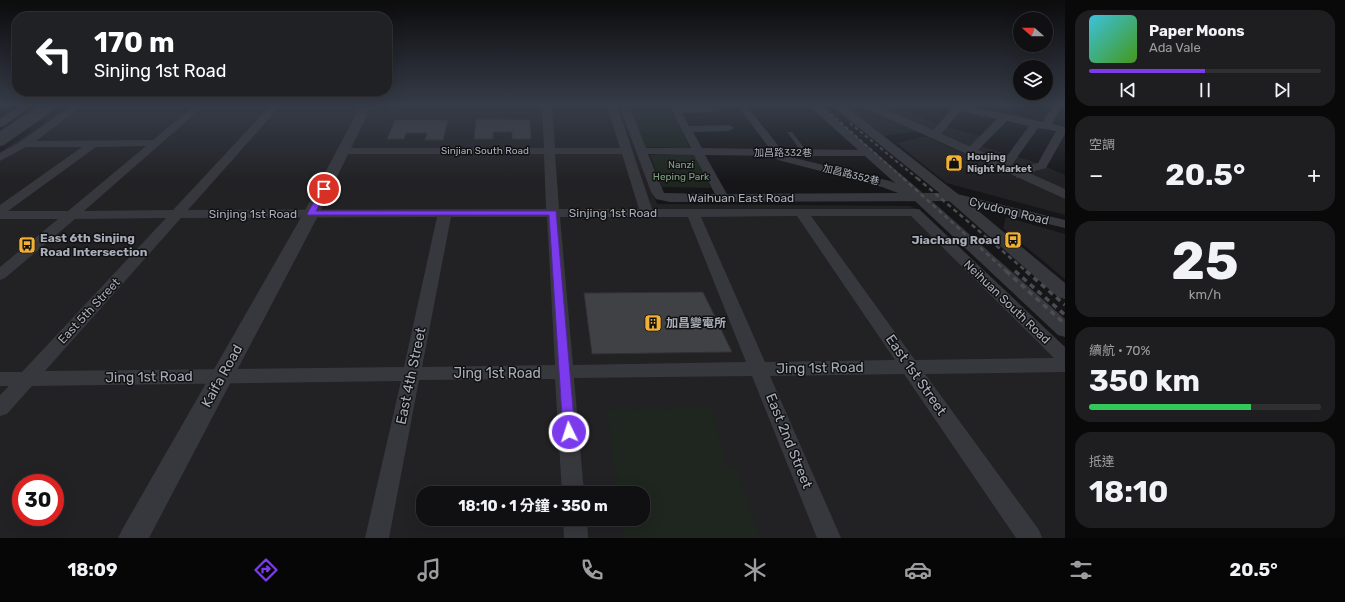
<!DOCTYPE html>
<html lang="zh-TW">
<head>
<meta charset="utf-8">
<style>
	body { margin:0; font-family:Rubik,"Noto Sans TC",sans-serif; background:#1e1e20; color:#f1f3f6; height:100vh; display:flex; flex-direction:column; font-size:15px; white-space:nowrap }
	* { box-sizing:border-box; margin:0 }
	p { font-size:13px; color:#9c9d9f }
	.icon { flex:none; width:22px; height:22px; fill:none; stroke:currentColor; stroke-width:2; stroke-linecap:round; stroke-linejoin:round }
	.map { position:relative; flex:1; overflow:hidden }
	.drawer { display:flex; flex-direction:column; gap:10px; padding:10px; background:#09090a; width:280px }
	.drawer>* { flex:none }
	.banner { position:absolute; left:12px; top:12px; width:380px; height:84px; border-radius:16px; box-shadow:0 4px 16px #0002,0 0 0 1px #303032; background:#202124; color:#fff; overflow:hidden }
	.needle { width:26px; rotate:291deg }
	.tools { position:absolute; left:1013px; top:12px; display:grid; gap:8px }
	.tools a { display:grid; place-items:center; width:40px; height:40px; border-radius:50%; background:#101012; box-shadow:0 4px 16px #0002,0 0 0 1px #303032; font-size:20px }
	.speed { position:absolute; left:12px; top:474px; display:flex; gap:8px; font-size:20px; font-weight:700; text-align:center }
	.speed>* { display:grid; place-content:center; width:52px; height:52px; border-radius:50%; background:#101012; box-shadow:0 4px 16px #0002,0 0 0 1px #303032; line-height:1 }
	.speed .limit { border:6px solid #d22; background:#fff; color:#111 }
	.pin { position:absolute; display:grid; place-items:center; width:34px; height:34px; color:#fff; margin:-17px; border:2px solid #fff; border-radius:50%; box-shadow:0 1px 4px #0007 }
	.me { position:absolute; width:44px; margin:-22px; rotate:356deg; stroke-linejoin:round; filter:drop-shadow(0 0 3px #0008) }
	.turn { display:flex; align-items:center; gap:14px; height:84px; padding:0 16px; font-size:18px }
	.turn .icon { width:52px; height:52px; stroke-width:2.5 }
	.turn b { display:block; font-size:28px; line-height:34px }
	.big { font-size:30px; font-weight:700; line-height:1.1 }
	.drawer .widget { flex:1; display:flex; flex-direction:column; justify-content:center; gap:6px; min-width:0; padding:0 14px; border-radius:16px; background:#1e1e20 }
	.drawer .dial { align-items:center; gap:0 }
	.dial b { font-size:52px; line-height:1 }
	.song { display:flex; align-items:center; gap:12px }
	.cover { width:48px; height:48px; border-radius:6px; background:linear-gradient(135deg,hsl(190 70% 55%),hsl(100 70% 35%)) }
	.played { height:4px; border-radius:2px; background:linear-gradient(90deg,#7c3aed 50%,#303032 50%) }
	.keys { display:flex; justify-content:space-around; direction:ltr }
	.heat { display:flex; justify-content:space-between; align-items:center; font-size:22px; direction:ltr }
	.charge { height:6px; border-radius:3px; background:linear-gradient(90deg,#34c759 70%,#303032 0) }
	.trip { position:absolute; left:416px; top:486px; width:234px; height:40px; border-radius:16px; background:#101012; box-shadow:0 4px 16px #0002,0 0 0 1px #303032; font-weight:700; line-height:40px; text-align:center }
	.tab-bar { display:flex; height:64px; justify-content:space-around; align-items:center; background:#060607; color:#9c9d9f }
	.tab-bar .icon { width:28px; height:28px }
	.tab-bar .current { color:#7c3aed }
	.tab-bar b { font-size:18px; color:#f1f3f6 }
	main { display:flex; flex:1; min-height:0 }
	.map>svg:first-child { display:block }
	.built { fill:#222225; fill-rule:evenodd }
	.green { fill:#1e261f }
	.building { fill:#404145; stroke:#303034 }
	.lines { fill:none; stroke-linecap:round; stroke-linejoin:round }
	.path { stroke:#3d3f44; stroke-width:1.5; stroke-dasharray:1.5 2; stroke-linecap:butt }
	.service { fill:#37383d; fill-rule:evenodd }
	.minor { fill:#37383d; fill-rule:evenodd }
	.tertiary { fill:#37383d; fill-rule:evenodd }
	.rail-far2 { stroke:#4a4c52; stroke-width:2; stroke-dasharray:3.5 3; stroke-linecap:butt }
	.rail-far1 { stroke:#4a4c52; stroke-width:2.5; stroke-dasharray:4.5 3.5; stroke-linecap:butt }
	.rail { stroke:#4a4c52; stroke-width:3.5; stroke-dasharray:5.5 4.5; stroke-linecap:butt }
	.route { fill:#7c3aed; stroke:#51269a }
	.labels { text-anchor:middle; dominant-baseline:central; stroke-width:3; stroke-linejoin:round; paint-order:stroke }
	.far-street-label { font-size:10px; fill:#a8adb8; stroke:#111113 }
	.far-poi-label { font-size:10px; font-weight:bold; fill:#a8adb8; stroke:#111113; text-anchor:start }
	.far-park-label { font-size:10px; fill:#7fa381; stroke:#111113 }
	.street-label { font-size:12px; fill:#a8adb8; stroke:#111113 }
	.poi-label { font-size:12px; font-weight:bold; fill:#a8adb8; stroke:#111113; text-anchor:start }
	.near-street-label { font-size:14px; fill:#a8adb8; stroke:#111113 }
</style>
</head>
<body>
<main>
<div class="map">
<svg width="1065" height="538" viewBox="0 0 1065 538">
	<rect width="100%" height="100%" fill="#161618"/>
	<g class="built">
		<path d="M69,105H620L657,204L909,206L917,209L1065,350V538H0V152L49,120ZM21,483H55V517H21ZM423,493H643V519H423Z"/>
		<path d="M844,105H891L937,124L981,136L973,144L1032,161L1065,175V191L928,130L884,136Z"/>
		<path d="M925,136L1065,199V215L946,183L897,143Z"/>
		<path d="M1006,217L1065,234V279L1003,228Z"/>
	</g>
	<g class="green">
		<path d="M629,105H669L690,148L645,147Z"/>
		<path d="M695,154L711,188L662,187L650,155Z"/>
		<path d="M711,408L727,468H736L760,538H625L622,519H643V493H619L616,469H614L607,409Z"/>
	</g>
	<g class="building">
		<path d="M476,119L530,120L531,139H512V132H493V139H474Z"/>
		<path d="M395,120H448L443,140H425L427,133H406L404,139H387Z"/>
		<path d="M703,292L732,352L592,354L584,293Z"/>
	</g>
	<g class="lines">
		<path class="path" d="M0,107L7,106"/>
		<path class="service" d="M788,132H792L808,153L807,154H803L788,133Z"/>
		<g class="minor">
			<path d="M21,105H32L4,126L0,127V119Z"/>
			<path d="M50,105H61L4,145L0,146V138Z"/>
			<path d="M72,105H83L36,141L153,140L195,105H205L84,211L173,210L271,105H281L188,210L546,209L544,154H344L339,151L344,148H544L542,105H552L555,148H620L607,105H617L652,209H919L1065,347V372L925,374L1039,530L1042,538H1016L904,374L770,376L841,538H817L752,376L574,378L584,493H562L555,379L419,380L389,538H365L401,381L32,386L7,414L0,416V395L9,386H0V372H22L166,218L75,219L5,278L0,280V267L58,219H0V205L82,147H26L0,161V153L20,142ZM146,146L68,211H8L96,147ZM555,154H622L639,209H559ZM797,216L895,360L765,362L701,217ZM811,216H911L1054,358L915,360ZM437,217L404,367L45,371L181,218ZM451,217H547L555,365L422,367ZM560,217H688L746,362L573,365Z"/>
			<path d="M619,105H629L646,148H691L669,105H678L679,107L717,106L722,109L717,112L682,113L689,126L729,125L734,128L729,131L693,132L702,148L770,149L737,105H746L781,149L868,150L874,153L868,156H786L890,181L918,193H953L1065,220V228L953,201L670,202L656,199L651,192ZM648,154L694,155L715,194L664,193ZM705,155L778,156L776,158L778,160L882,187L898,193L727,194Z"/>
			<path d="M955,105H964L1043,122L1053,105H1062L1052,124L1065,127V134L1046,168L1035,171L1025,178H1017L1015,175C1021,168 1029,165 1038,163L1056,131L1038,128L1009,169H1001L999,167L1029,126L1007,121L974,154H966L964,152L997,119L960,111L938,138H930L929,136L930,134Z"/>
			<path d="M563,519H587L588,538H564Z"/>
		</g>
		<g class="tertiary">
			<path d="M40,105H53L4,140L0,141V131Z"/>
			<path d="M361,105H372L319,214L149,538H118L123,528L303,214Z"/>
			<path d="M808,105H820L925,195L1065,319V337L1058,335L915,201Z"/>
			<path d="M831,105H844L958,194L1065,283V299L1058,297L948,200Z"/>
			<path d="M862,105H877L1065,189V199L863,107Z"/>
		</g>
		<g class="rail-far2">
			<path d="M821,105L904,179"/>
			<path d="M850,123L918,179"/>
		</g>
		<g class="rail-far1">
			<path d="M903,178L1007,272"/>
			<path d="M917,178L1027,272"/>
			<path d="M1015,271L1016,272"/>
		</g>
		<g class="rail">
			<path d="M1006,271L1065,324"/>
			<path d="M1015,271L1065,315"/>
			<path d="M1026,271L1065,305"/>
		</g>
	</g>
	<linearGradient id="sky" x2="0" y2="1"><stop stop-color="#0c0c0d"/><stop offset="0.58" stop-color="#363c48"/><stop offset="1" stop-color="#363c48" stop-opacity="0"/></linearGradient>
	<rect width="1065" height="181" fill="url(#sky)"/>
	<path class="route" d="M324,186L328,189L316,211H556L575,432L573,436L569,438L565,436L563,432L549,215H308L307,214L321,189Z"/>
	<defs>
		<symbol id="shop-square" viewBox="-11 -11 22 22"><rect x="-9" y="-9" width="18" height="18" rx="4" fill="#f2b134" stroke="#111113"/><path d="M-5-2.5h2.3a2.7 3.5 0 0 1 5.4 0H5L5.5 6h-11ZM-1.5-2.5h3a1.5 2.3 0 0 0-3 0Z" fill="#111"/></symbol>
		<symbol id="bus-square" viewBox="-11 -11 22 22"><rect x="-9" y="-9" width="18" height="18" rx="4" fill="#f2b134" stroke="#111113"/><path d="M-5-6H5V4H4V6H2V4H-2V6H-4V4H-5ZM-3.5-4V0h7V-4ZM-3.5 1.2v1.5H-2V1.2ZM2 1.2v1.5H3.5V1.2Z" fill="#111"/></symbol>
		<symbol id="building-square" viewBox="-11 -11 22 22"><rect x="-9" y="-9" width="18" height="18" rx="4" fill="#f2b134" stroke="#111113"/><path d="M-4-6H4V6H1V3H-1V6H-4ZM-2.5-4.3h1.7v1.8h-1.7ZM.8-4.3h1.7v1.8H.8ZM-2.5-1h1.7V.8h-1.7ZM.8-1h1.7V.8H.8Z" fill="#111"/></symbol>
	</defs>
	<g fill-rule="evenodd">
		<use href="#shop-square" x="944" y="153" width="20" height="20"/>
		<use href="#bus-square" x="1003" y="230" width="20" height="20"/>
		<use href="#bus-square" x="17" y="235" width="20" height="20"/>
		<use href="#building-square" x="643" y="313" width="20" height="20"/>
	</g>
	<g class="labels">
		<g class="far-street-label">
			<text x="485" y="151">Sinjian South Road</text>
			<text x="783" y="153">加昌路332巷</text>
			<text transform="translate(851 175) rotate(14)">加昌路352巷</text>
		</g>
		<g class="far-poi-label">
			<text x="967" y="157">Houjing<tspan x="967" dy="12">Night Market</tspan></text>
		</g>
		<g class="far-park-label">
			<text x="681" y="165">Nanzi<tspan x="681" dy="12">Heping Park</tspan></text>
		</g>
		<g class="street-label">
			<text x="741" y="198">Waihuan East Road</text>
			<text transform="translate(1009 211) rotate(14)">Cyudong Road</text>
			<text x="613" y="213">Sinjing 1st Road</text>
			<text x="253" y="214">Sinjing 1st Road</text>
			<text transform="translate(1007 302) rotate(44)">Neihuan South Road</text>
			<text transform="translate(89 311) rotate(-47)">East 5th Street</text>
		</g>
		<g class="poi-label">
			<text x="40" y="238">East 6th Sinjing<tspan x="40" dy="14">Road Intersection</tspan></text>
			<text x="1000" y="240" text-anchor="end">Jiachang Road</text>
			<text x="666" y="323">加昌變電所</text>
		</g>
		<g class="near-street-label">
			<text transform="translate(820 368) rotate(-1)">Jing 1st Road</text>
			<text x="497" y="373">Jing 1st Road</text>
			<text transform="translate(916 375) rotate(55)">East 1st Street</text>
			<text transform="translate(222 376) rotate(-61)">Kaifa Road</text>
			<text transform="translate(411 376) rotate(-78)">East 4th Street</text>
			<text transform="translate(149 377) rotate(-1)">Jing 1st Road</text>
			<text transform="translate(789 441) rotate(68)">East 2nd Street</text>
		</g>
	</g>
</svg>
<div class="tools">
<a><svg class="needle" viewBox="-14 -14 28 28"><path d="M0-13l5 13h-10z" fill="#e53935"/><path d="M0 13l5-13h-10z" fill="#9c9d9f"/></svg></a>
<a><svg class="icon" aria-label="layers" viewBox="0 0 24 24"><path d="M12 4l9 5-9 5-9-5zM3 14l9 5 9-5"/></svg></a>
</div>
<div class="speed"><div class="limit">30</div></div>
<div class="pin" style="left:324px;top:189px;background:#d93025"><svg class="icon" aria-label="arrive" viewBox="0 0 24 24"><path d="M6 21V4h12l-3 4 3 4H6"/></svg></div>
<svg class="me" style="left:569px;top:432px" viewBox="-20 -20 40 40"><circle r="17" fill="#7c3aed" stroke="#fff" stroke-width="3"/><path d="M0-11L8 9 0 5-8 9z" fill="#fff"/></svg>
<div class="trip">18:10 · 1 分鐘 · 350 m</div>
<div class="banner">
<div class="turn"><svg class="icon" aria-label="left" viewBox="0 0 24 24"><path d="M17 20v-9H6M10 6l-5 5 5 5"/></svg><div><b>170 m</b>Sinjing 1st Road</div></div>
</div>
</div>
<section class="drawer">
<div class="widget">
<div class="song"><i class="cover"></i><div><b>Paper Moons</b><p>Ada Vale</p></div></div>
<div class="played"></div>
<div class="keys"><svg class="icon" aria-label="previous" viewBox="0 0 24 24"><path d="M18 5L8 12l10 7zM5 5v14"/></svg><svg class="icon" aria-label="pause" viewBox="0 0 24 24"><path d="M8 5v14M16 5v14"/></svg><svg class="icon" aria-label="next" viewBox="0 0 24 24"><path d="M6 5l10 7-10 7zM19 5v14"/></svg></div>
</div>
<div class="widget"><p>空調</p>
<div class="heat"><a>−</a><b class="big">20.5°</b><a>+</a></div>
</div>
<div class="widget dial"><b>25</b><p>km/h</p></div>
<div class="widget"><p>續航 · 70%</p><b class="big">350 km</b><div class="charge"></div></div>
<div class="widget"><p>抵達</p><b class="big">18:10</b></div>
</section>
</main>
<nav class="tab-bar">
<b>18:09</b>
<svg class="icon current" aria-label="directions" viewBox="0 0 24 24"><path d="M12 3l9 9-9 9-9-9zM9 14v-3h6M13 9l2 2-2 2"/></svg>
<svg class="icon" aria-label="music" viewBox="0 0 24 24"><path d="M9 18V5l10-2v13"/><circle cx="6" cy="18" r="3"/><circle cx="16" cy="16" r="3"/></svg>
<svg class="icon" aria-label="phone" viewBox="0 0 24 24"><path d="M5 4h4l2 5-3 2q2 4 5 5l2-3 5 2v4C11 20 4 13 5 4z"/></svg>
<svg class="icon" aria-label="climate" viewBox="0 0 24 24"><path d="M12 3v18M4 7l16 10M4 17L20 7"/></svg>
<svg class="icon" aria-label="car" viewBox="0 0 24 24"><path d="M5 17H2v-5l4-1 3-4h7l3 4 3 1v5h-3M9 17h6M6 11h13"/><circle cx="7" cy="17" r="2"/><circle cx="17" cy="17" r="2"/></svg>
<svg class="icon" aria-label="filters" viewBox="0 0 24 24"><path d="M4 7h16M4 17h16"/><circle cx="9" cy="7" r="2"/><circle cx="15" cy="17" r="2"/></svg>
<b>20.5°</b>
</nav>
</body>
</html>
